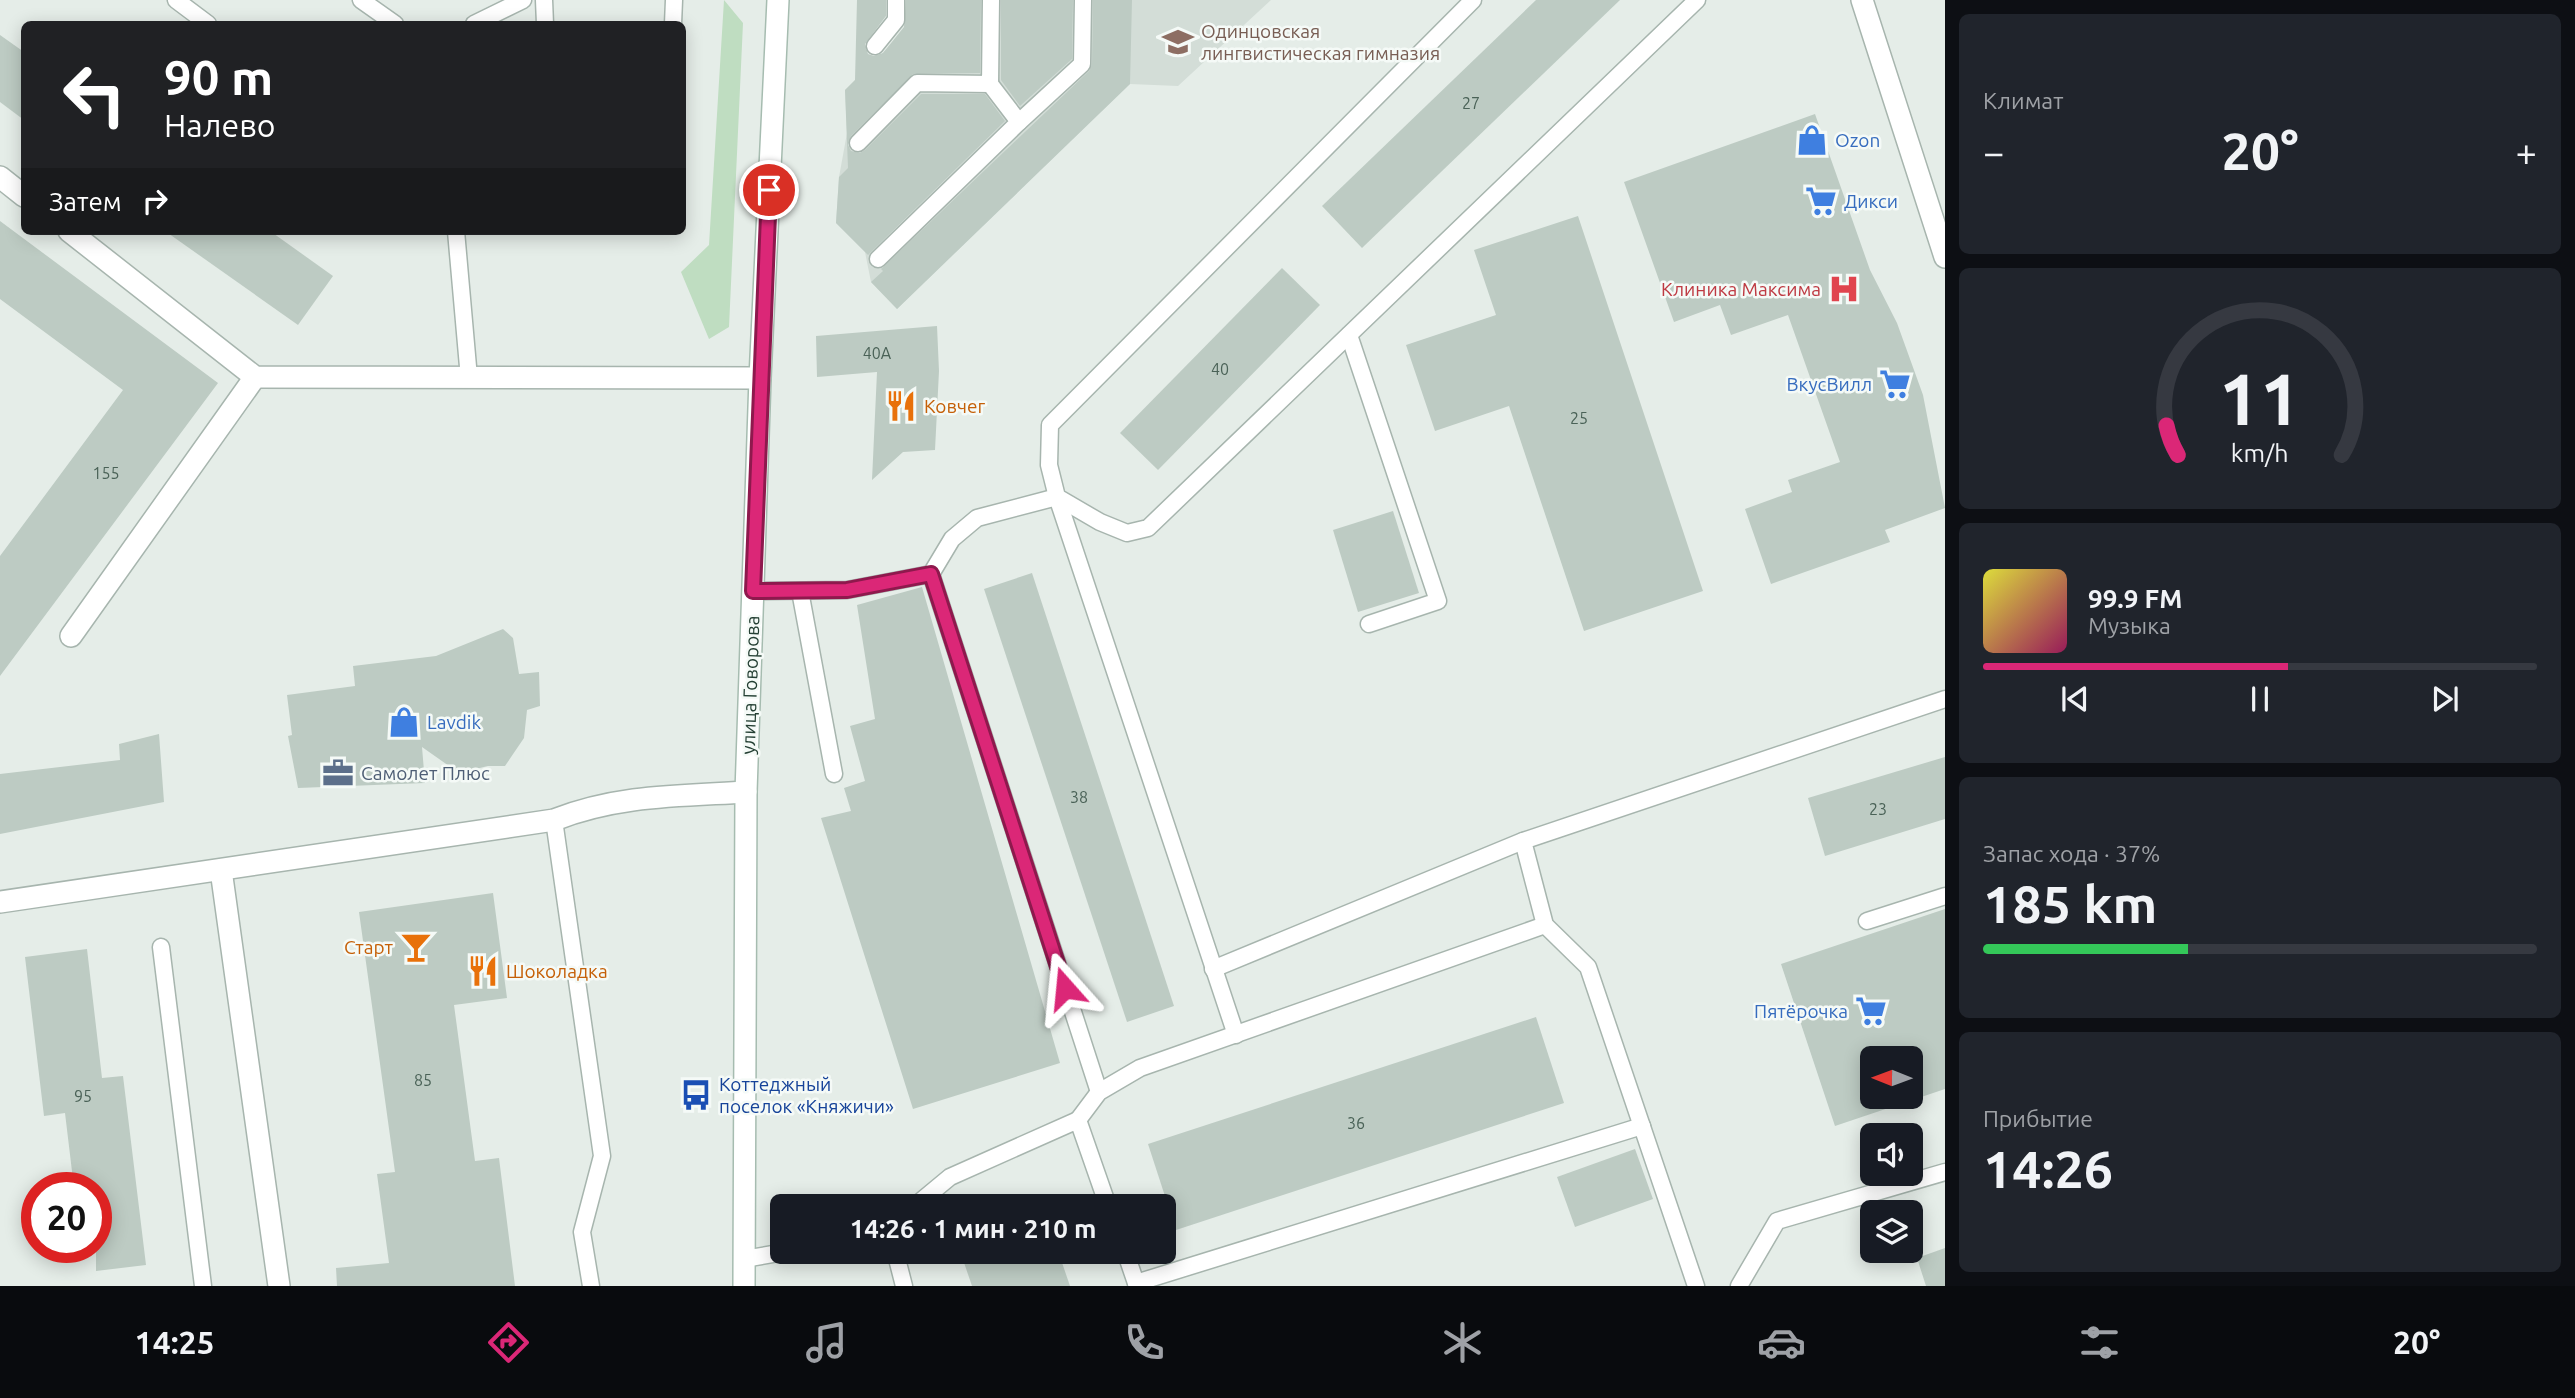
<!DOCTYPE html>
<html lang="ru">
<head>
<meta charset="utf-8">
<style>
	body { margin:0; font-family:Ubuntu,sans-serif; background:#20242c; color:#f1f3f6; height:100vh; display:flex; flex-direction:column; font-size:26px; white-space:nowrap }
	* { box-sizing:border-box; margin:0 }
	p { font-size:23px; color:#9ea1a6 }
	.icon { flex:none; width:38px; height:38px; fill:none; stroke:currentColor; stroke-width:2; stroke-linecap:round; stroke-linejoin:round }
	.map { position:relative; flex:1; overflow:hidden }
	.sheet { display:flex; flex-direction:column; gap:14px; padding:14px; background:#0d0f14; width:630px }
	.sheet>* { flex:none }
	.banner { position:absolute; left:21px; top:21px; width:665px; height:214px; border-radius:10px; box-shadow:0 4px 18px #0003; background:#202124; color:#fff; overflow:hidden }
	.needle { width:46px; rotate:271deg }
	.controls { position:absolute; left:1860px; top:1046px; display:grid; gap:14px }
	.controls a { display:grid; place-items:center; width:63px; height:63px; border-radius:10px; background:#171b24; box-shadow:0 4px 18px #0003; font-size:35px }
	.speed { position:absolute; left:21px; top:1172px; display:flex; gap:14px; font-size:35px; font-weight:700; text-align:center }
	.speed>* { display:grid; place-content:center; width:91px; height:91px; border-radius:50%; background:#171b24; box-shadow:0 4px 18px #0003; line-height:1 }
	.speed .limit { border:10px solid #d22; background:#fff; color:#111 }
	.pin { position:absolute; display:grid; place-items:center; width:60px; height:60px; color:#fff; margin:-30px; border:4px solid #fff; border-radius:50%; box-shadow:0 2px 7px #0007 }
	.me { position:absolute; width:77px; margin:-38px; rotate:342deg; stroke-linejoin:round; filter:drop-shadow(0 0 5px #0008) }
	.turn { display:flex; align-items:center; gap:24px; height:147px; padding:0 28px; font-size:32px }
	.turn .icon { width:91px; height:91px; stroke-width:2.5 }
	.turn b { display:block; font-size:49px; line-height:60px }
	.then { display:flex; align-items:center; height:66px; padding:0 28px; background:#0003; gap:14px; font-size:26px }
	.big { font-size:52px; font-weight:700; line-height:1.1 }
	.sheet .tile { flex:1; display:flex; flex-direction:column; justify-content:center; gap:10px; min-width:0; padding:0 24px; border-radius:10px; background:#20242c }
	.sheet .dial { align-items:center; gap:0 }
	.dial svg { height:182px; overflow:visible; fill:none; stroke:#363941; stroke-width:7; stroke-linecap:round; text-anchor:middle }
	.dial text { fill:#f1f3f6; stroke:none }
	.song { display:flex; align-items:center; gap:21px }
	.cover { width:84px; height:84px; border-radius:10px; background:linear-gradient(135deg,hsl(60 70% 55%),hsl(330 70% 35%)) }
	.played { height:7px; border-radius:4px; background:linear-gradient(90deg,#db2777 55%,#363941 55%) }
	.keys { display:flex; justify-content:space-around; direction:ltr }
	.heat { display:flex; justify-content:space-between; align-items:center; font-size:38px; direction:ltr }
	.charge { height:10px; border-radius:5px; background:linear-gradient(90deg,#34c759 37%,#363941 0) }
	.trip { position:absolute; left:770px; top:1194px; width:406px; height:70px; border-radius:10px; background:#171b24; box-shadow:0 4px 18px #0003; font-weight:700; line-height:70px; text-align:center }
	.dock { display:flex; height:112px; justify-content:space-around; align-items:center; background:#090b0e; color:#9ea1a6 }
	.dock .icon { width:49px; height:49px }
	.dock .on { color:#db2777 }
	.dock b { font-size:32px; color:#f1f3f6 }
	main { display:flex; flex:1; min-height:0 }
	.map>svg:first-child { display:block }
	.built { fill:#d3ddd7 }
	.green { fill:#bfddc1 }
	.building { fill:#bdcbc3; fill-rule:evenodd }
	.lines { fill:none; stroke-linecap:round; stroke-linejoin:round }
	.service-casing { stroke:#a7b5ae; stroke-width:19 }
	.minor-casing { stroke:#a7b5ae; stroke-width:24 }
	.secondary-casing { stroke:#a6bcb0; stroke-width:24 }
	.service { stroke:#fff; stroke-width:16 }
	.minor { stroke:#fff; stroke-width:21 }
	.secondary { stroke:#fff; stroke-width:21 }
	.route-casing { stroke:#8e194d; stroke-width:18 }
	.route { stroke:#db2777; stroke-width:12 }
	.labels { text-anchor:middle; dominant-baseline:central; stroke-width:5; stroke-linejoin:round; paint-order:stroke }
	.number-label { font-size:16px; fill:#4a6257 }
	.education-label { font-size:19px; fill:#785e54; stroke:#f5faf7; text-anchor:start }
	.shop-label { font-size:19px; fill:#366cbe; stroke:#f5faf7; text-anchor:start }
	.health-label { font-size:19px; fill:#be3a42; stroke:#f5faf7; text-anchor:end }
	.food-label { font-size:19px; fill:#c56008; stroke:#f5faf7; text-anchor:start }
	.street-label { font-size:19px; fill:#243f33; stroke:#f5faf7 }
	.service-label { font-size:19px; fill:#4e5e75; stroke:#f5faf7; text-anchor:start }
	.transit-label { font-size:19px; fill:#164399; stroke:#f5faf7; text-anchor:start }
</style>
</head>
<body>
<main>
<div class="map">
<svg width="1945" height="1286" viewBox="0 0 1945 1286">
	<rect width="100%" height="100%" fill="#e5ede8"/>
	<path class="built" d="M905,0H1271L1178,86L1130,84L897,309L871,282L865,252L836,223L839,177L847,133L845,90L904,32Z"/>
	<path class="green" d="M724,0L743,23L729,327L709,339L681,272L709,245Z"/>
	<g class="building">
		<path d="M857,0H886V16L865,44L868,54L874,56L883,53L904,27L906,0H981L980,73L913,74L851,136L848,145L851,151L860,153L865,150L921,94H985L1005,121L868,255L836,223L839,177L848,168L845,90L855,80Z"/>
		<path d="M1001,0H1073L1072,59L1020,106L1001,80Z"/>
		<path d="M1093,0H1132L1130,84L897,309L871,282L883,271L881,269L1089,71L1092,64Z"/>
		<path d="M1536,0H1620L1362,248L1322,206Z"/>
		<path d="M0,35L24,52V120L0,102Z"/>
		<path d="M1815,114L1870,270L1897,323L1923,395L1945,508L1885,530L1890,542L1771,584L1745,509L1792,492L1788,480L1840,462L1788,315L1731,335L1720,305L1674,322L1624,182Z"/>
		<path d="M1578,216L1703,591L1584,631L1509,406L1435,431L1406,345L1496,315L1474,250Z"/>
		<path d="M0,221L218,383L0,676V556L123,390L0,299Z"/>
		<path d="M165,231H270L333,276L298,325Z"/>
		<path d="M1282,268L1320,305L1158,470L1120,433Z"/>
		<path d="M937,326L939,371L935,450L903,452L872,480L877,372L817,377L816,336Z"/>
		<path d="M1393,511L1419,593L1358,612L1333,530Z"/>
		<path d="M1032,573L1174,1006L1127,1022L984,589Z"/>
		<path d="M922,587L1060,1063L913,1109L821,818L851,811L844,788L865,781L850,726L875,719L857,605Z"/>
		<path d="M503,629L513,638L519,674L539,672L540,706L527,710L524,738L505,766H488L459,773L422,747L425,783L298,788L288,736L292,735L287,695L355,686L353,666L436,656Z"/>
		<path d="M159,734L164,802L0,834V774L120,760L119,744Z"/>
		<path d="M1945,757V819L1825,856L1808,798Z"/>
		<path d="M493,893L507,998L454,1005L475,1161L499,1158L515,1286H337L336,1268L389,1263L377,1174L395,1172L359,912Z"/>
		<path d="M1945,909V1089L1835,1126L1781,964ZM1872,1059H1911V1097H1872Z"/>
		<path d="M87,949L102,1078L123,1076L146,1265L96,1271V1188H74L65,1113L44,1116L25,957Z"/>
		<path d="M1536,1017L1564,1103L1176,1230L1148,1144Z"/>
		<path d="M1635,1149L1653,1199L1575,1227L1557,1177Z"/>
		<path d="M1945,1248V1286H1926L1917,1258Z"/>
		<path d="M960,1251H1058L1070,1286H972Z"/>
	</g>
	<g class="lines">
		<defs>
			<g id="service">
				<path d="M176,0L208,24"/>
				<path d="M361,0L395,24"/>
				<path d="M544,0L545,24"/>
				<path d="M1473,0L1050,425L1049,465L1057,497L1100,522L1127,533L1148,528L1697,0"/>
				<path d="M474,24L523,0"/>
				<path d="M673,24L674,0"/>
				<path d="M875,46L896,20V0"/>
				<path d="M1019,122L1082,64L1083,0"/>
				<path d="M858,143L917,83L990,84L991,0"/>
				<path d="M456,231L469,378"/>
				<path d="M878,259L1019,122L990,84"/>
				<path d="M1349,335L1438,601L1369,624"/>
				<path d="M931,574L952,539L977,518L1057,497L1236,1035"/>
				<path d="M753,591L847,590L931,574L1099,1092"/>
				<path d="M800,591L834,774"/>
				<path d="M554,820L602,1156L582,1232L591,1286"/>
				<path d="M1867,921L1945,896"/>
				<path d="M161,947L203,1286"/>
				<path d="M1213,969L1523,841"/>
				<path d="M1078,1120L1099,1092L1140,1068L1545,925"/>
				<path d="M915,1206L950,1177L1078,1120L1108,1206"/>
				<path d="M895,1251L904,1286"/>
				<path d="M1125,1251L1137,1286"/>
				<path d="M744,1259L790,1251"/>
				<path d="M1136,1283L1642,1126"/>
				<path d="M1696,1286L1588,967L1545,925L1523,841L1945,699"/>
				<path d="M1739,1286L1777,1221L1945,1172"/>
			</g>
			<g id="minor">
				<path d="M1862,0L1945,257"/>
				<path d="M0,177L24,196"/>
				<path d="M69,231L255,377L760,378"/>
				<path d="M71,636L255,377"/>
				<path d="M221,870L279,1286"/>
				<path d="M0,902L554,820C617,795 679,796 746,792"/>
			</g>
			<path id="secondary" d="M744,1286L746,792L760,378L778,0"/>
		</defs>
		<use href="#service" class="service-casing"/>
		<use href="#minor" class="minor-casing"/>
		<use href="#secondary" class="secondary-casing"/>
		<use href="#service" class="service"/>
		<use href="#minor" class="minor"/>
		<use href="#secondary" class="secondary"/>
	</g>
	<g class="lines">
		<defs>
			<path id="route" d="M769,190L753,591L847,590L931,574L1065,988"/>
		</defs>
		<use href="#route" class="route-casing"/>
		<use href="#route" class="route"/>
	</g>
	<defs>
		<symbol id="school-bare" viewBox="-9 -9 18 18"><path d="M0-5L7-2L0 1L-7-2ZM-4 1L0 2.5L4 1V4Q0 6-4 4Z" fill="#8d6e63" stroke="#f5faf7" stroke-width="2.5" paint-order="stroke"/></symbol>
		<symbol id="shop-bare" viewBox="-9 -9 18 18"><path d="M-5-2.5h2.3a2.7 3.5 0 0 1 5.4 0H5L5.5 6h-11ZM-1.5-2.5h3a1.5 2.3 0 0 0-3 0Z" fill="#3f7fe0" stroke="#f5faf7" stroke-width="2.5" paint-order="stroke"/></symbol>
		<symbol id="supermarket-bare" viewBox="-9 -9 18 18"><path d="M-6-5.5h2.5l.6 2H6L4.5 2H-2.5L-4.4-4H-6ZM-1.5 3.2a1.3 1.3 0 1 0 .1 0ZM3 3.2a1.3 1.3 0 1 0 .1 0Z" fill="#3f7fe0" stroke="#f5faf7" stroke-width="2.5" paint-order="stroke"/></symbol>
		<symbol id="hospital-bare" viewBox="-9 -9 18 18"><path d="M-5-5h3v3.5h4V-5h3V5h-3V1.5h-4V5h-3Z" fill="#e0444e" stroke="#f5faf7" stroke-width="2.5" paint-order="stroke"/></symbol>
		<symbol id="restaurant-bare" viewBox="-9 -9 18 18"><path d="M-5-6h1v4h1v-4h1v4h1v-4h1v5L-1.5 .5V6h-2V.5L-5-1ZM5-6V6H3V1.5H1.5Q1.5-4 5-6Z" fill="#e8710a" stroke="#f5faf7" stroke-width="2.5" paint-order="stroke"/></symbol>
		<symbol id="office-bare" viewBox="-9 -9 18 18"><path d="M-6-3h4V-5.5h4V-3h4V5H-6ZM-1-4.5V-3h2v-1.5ZM-6 0V1H6V0Z" fill="#5c6f8a" stroke="#f5faf7" stroke-width="2.5" paint-order="stroke"/></symbol>
		<symbol id="bar-bare" viewBox="-9 -9 18 18"><path d="M-6-5H6L.8 .8V4.5H3.5V6h-7V4.5H-.8V.8Z" fill="#e8710a" stroke="#f5faf7" stroke-width="2.5" paint-order="stroke"/></symbol>
		<symbol id="bus-bare" viewBox="-9 -9 18 18"><path d="M-5-6H5V4H4V6H2V4H-2V6H-4V4H-5ZM-3.5-4V0h7V-4ZM-3.5 1.2v1.5H-2V1.2ZM2 1.2v1.5H3.5V1.2Z" fill="#1a4fb4" stroke="#f5faf7" stroke-width="2.5" paint-order="stroke"/></symbol>
	</defs>
	<g fill-rule="evenodd">
		<use href="#school-bare" x="1156" y="20" width="44" height="44"/>
		<use href="#shop-bare" x="1790" y="118" width="44" height="44"/>
		<use href="#supermarket-bare" x="1799" y="179" width="44" height="44"/>
		<use href="#hospital-bare" x="1822" y="267" width="44" height="44"/>
		<use href="#supermarket-bare" x="1873" y="362" width="44" height="44"/>
		<use href="#restaurant-bare" x="879" y="384" width="44" height="44"/>
		<use href="#shop-bare" x="382" y="700" width="44" height="44"/>
		<use href="#office-bare" x="316" y="751" width="44" height="44"/>
		<use href="#bar-bare" x="394" y="925" width="44" height="44"/>
		<use href="#restaurant-bare" x="461" y="949" width="44" height="44"/>
		<use href="#supermarket-bare" x="1849" y="989" width="44" height="44"/>
		<use href="#bus-bare" x="674" y="1073" width="44" height="44"/>
	</g>
	<g class="labels">
		<g class="number-label">
			<text x="1471" y="103">27</text>
			<text x="877" y="353">40А</text>
			<text x="1220" y="369">40</text>
			<text x="1579" y="418">25</text>
			<text x="106" y="473">155</text>
			<text x="1079" y="797">38</text>
			<text x="1878" y="809">23</text>
			<text x="423" y="1080">85</text>
			<text x="83" y="1096">95</text>
			<text x="1356" y="1123">36</text>
		</g>
		<g class="education-label">
			<text x="1201" y="31">Одинцовская<tspan x="1201" dy="22">лингвистическая гимназия</tspan></text>
		</g>
		<g class="shop-label">
			<text x="1835" y="140">Ozon</text>
			<text x="1844" y="201">Дикси</text>
			<text x="1872" y="384" text-anchor="end">ВкусВилл</text>
			<text x="427" y="722">Lavdik</text>
			<text x="1848" y="1011" text-anchor="end">Пятёрочка</text>
		</g>
		<g class="health-label">
			<text x="1821" y="289">Клиника Максима</text>
		</g>
		<g class="food-label">
			<text x="924" y="406">Ковчег</text>
			<text x="393" y="947" text-anchor="end">Старт</text>
			<text x="506" y="971">Шоколадка</text>
		</g>
		<g class="street-label">
			<text transform="translate(750 685) rotate(-88)">улица Говорова</text>
		</g>
		<g class="service-label">
			<text x="361" y="773">Самолет Плюс</text>
		</g>
		<g class="transit-label">
			<text x="719" y="1084">Коттеджный<tspan x="719" dy="22">поселок «Княжичи»</tspan></text>
		</g>
	</g>
</svg>
<div class="controls">
<a><svg class="needle" viewBox="-14 -14 28 28"><path d="M0-13l5 13h-10z" fill="#e53935"/><path d="M0 13l5-13h-10z" fill="#9ea1a6"/></svg></a>
<a><svg class="icon" aria-label="sound" viewBox="0 0 24 24"><path d="M4 9h4l5-4v14l-5-4H4zM17 9q2 3 0 6"/></svg></a>
<a><svg class="icon" aria-label="layers" viewBox="0 0 24 24"><path d="M12 4l9 5-9 5-9-5zM3 14l9 5 9-5"/></svg></a>
</div>
<div class="speed"><div class="limit">20</div></div>
<div class="pin" style="left:769px;top:190px;background:#d93025"><svg class="icon" aria-label="arrive" viewBox="0 0 24 24"><path d="M6 21V4h12l-3 4 3 4H6"/></svg></div>
<svg class="me" style="left:1065px;top:988px" viewBox="-20 -20 40 40"><path d="M0-17L14 15 0 8-14 15z" fill="#db2777" stroke="#fff" stroke-width="4"/></svg>
<div class="trip">14:26 · 1 мин · 210 m</div>
<div class="banner">
<div class="turn"><svg class="icon" aria-label="left" viewBox="0 0 24 24"><path d="M17 20v-9H6M10 6l-5 5 5 5"/></svg><div><b>90 m</b>Налево</div></div>
<div class="then">Затем<svg class="icon" aria-label="right" viewBox="0 0 24 24"><path d="M7 20v-9h11M14 6l5 5-5 5"/></svg></div>
</div>
</div>
<section class="sheet">
<div class="tile"><p>Климат</p>
<div class="heat"><a>−</a><b class="big">20°</b><a>+</a></div>
</div>
<div class="tile dial"><svg viewBox="0 0 100 80">
<path d="M14 69A42 42 0 1 1 86 69"/>
<path d="M14 69A42 42 0 0 1 9 56" stroke="#db2777"/>
<text x="50" y="56" font-size="32" font-weight="700">11</text>
<text x="50" y="72" font-size="11">km/h</text>
</svg></div>
<div class="tile">
<div class="song"><i class="cover"></i><div><b>99.9 FM</b><p>Музыка</p></div></div>
<div class="played"></div>
<div class="keys"><svg class="icon" aria-label="previous" viewBox="0 0 24 24"><path d="M18 5L8 12l10 7zM5 5v14"/></svg><svg class="icon" aria-label="pause" viewBox="0 0 24 24"><path d="M8 5v14M16 5v14"/></svg><svg class="icon" aria-label="next" viewBox="0 0 24 24"><path d="M6 5l10 7-10 7zM19 5v14"/></svg></div>
</div>
<div class="tile"><p>Запас хода · 37%</p><b class="big">185 km</b><div class="charge"></div></div>
<div class="tile"><p>Прибытие</p><b class="big">14:26</b></div>
</section>
</main>
<nav class="dock">
<b>14:25</b>
<svg class="icon on" aria-label="directions" viewBox="0 0 24 24"><path d="M12 3l9 9-9 9-9-9zM9 14v-3h6M13 9l2 2-2 2"/></svg>
<svg class="icon" aria-label="music" viewBox="0 0 24 24"><path d="M9 18V5l10-2v13"/><circle cx="6" cy="18" r="3"/><circle cx="16" cy="16" r="3"/></svg>
<svg class="icon" aria-label="phone" viewBox="0 0 24 24"><path d="M5 4h4l2 5-3 2q2 4 5 5l2-3 5 2v4C11 20 4 13 5 4z"/></svg>
<svg class="icon" aria-label="climate" viewBox="0 0 24 24"><path d="M12 3v18M4 7l16 10M4 17L20 7"/></svg>
<svg class="icon" aria-label="car" viewBox="0 0 24 24"><path d="M5 17H2v-5l4-1 3-4h7l3 4 3 1v5h-3M9 17h6M6 11h13"/><circle cx="7" cy="17" r="2"/><circle cx="17" cy="17" r="2"/></svg>
<svg class="icon" aria-label="filters" viewBox="0 0 24 24"><path d="M4 7h16M4 17h16"/><circle cx="9" cy="7" r="2"/><circle cx="15" cy="17" r="2"/></svg>
<b>20°</b>
</nav>
</body>
</html>
